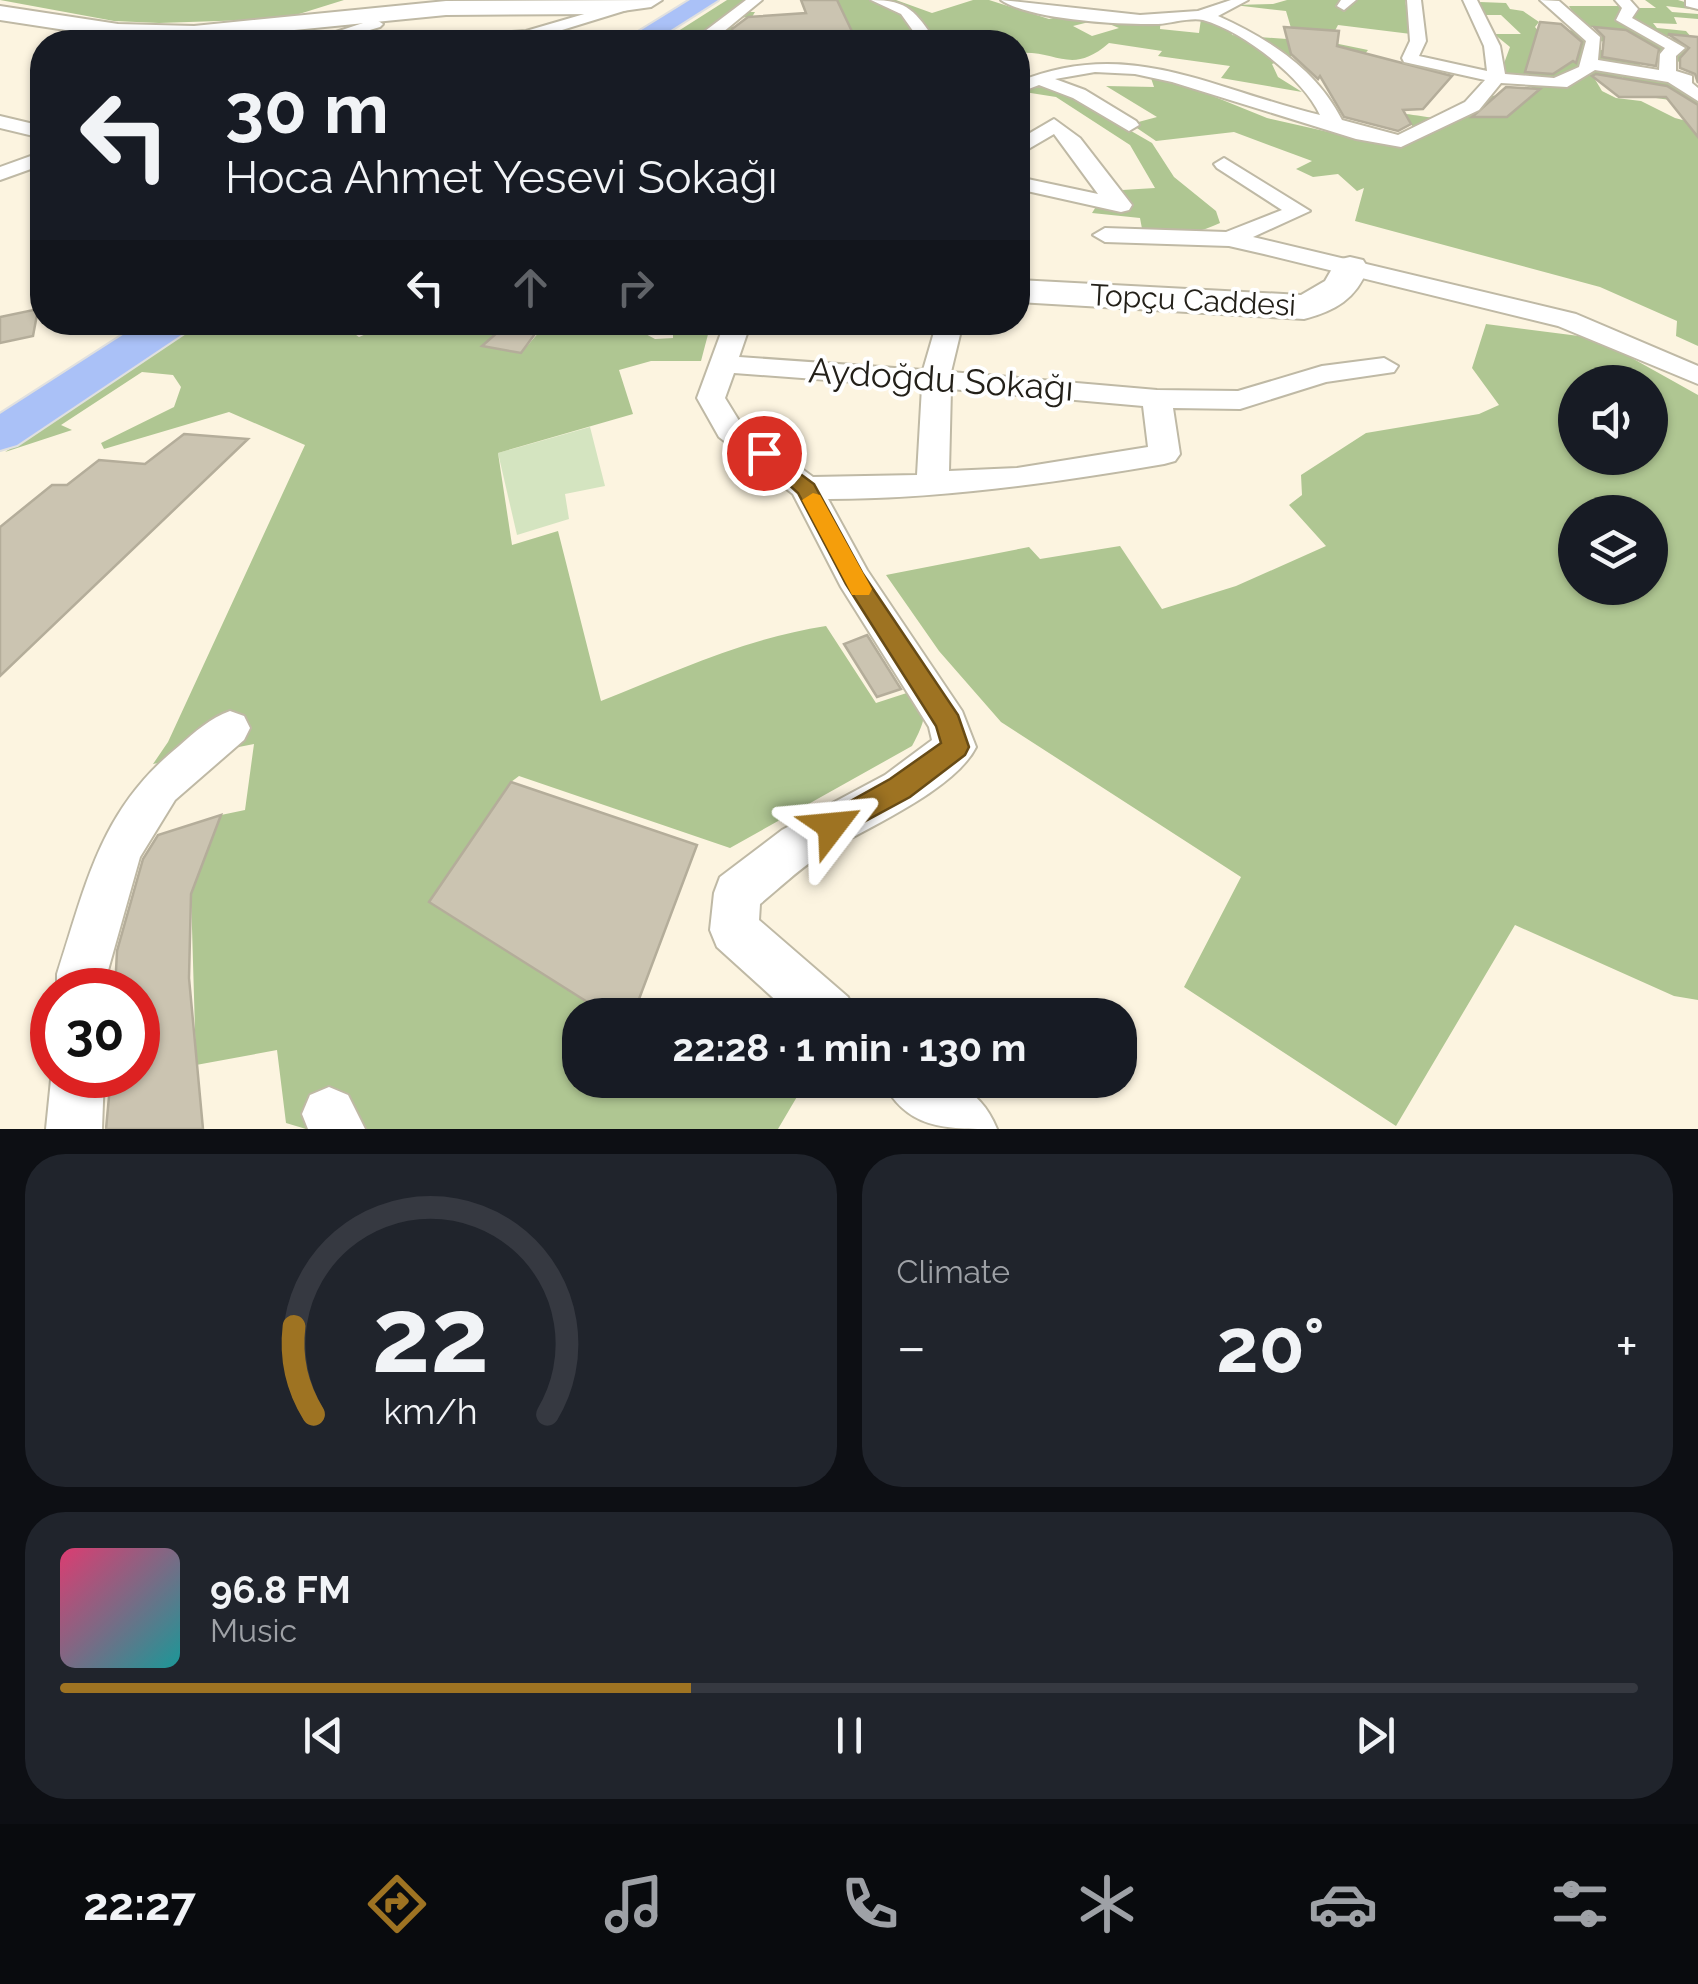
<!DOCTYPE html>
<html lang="en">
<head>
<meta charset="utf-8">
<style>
	body { margin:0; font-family:Raleway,sans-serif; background:#20242c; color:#f1f3f6; height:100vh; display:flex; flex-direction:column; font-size:38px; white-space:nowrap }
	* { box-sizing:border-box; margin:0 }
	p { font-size:32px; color:#9ea1a6 }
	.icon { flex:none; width:55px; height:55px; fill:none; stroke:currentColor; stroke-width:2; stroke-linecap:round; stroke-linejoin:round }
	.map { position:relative; height:1129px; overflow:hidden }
	.sheet { display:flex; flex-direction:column; gap:25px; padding:25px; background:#0d0f14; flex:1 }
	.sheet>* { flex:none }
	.hud { position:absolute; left:30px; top:30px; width:1000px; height:305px; border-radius:40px; box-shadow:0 2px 8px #0004; background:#171b24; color:#f1f3f6; overflow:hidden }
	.fabs { position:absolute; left:1558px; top:365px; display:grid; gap:20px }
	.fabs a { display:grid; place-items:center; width:110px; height:110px; border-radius:50%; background:#171b24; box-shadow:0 2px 8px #0004; font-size:50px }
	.speed { position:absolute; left:30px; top:968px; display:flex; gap:20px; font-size:50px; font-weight:700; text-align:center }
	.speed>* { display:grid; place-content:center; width:130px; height:130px; border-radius:50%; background:#171b24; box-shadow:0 2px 8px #0004; line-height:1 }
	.speed .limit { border:15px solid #d22; background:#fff; color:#111 }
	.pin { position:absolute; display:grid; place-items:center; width:85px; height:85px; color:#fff; margin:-42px; border:5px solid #fff; border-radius:50%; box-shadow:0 2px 10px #0007 }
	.me { position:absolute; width:110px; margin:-55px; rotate:61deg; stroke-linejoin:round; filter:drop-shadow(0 0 8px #0008) }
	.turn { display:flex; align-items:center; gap:35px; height:210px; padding:0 30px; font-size:45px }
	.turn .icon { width:130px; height:130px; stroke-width:2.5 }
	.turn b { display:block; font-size:70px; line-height:85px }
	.lanes { display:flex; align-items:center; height:95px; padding:0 30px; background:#0003; justify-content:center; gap:50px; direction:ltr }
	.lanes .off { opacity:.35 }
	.big { font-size:75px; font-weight:700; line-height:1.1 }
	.sheet .tile { flex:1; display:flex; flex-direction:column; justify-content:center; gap:15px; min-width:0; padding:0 35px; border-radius:40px; background:#20242c }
	.sheet .dial { align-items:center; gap:0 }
	.dial svg { height:260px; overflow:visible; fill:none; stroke:#363941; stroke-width:7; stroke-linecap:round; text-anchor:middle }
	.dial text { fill:#f1f3f6; stroke:none }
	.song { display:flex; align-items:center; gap:30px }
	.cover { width:120px; height:120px; border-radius:15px; background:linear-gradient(135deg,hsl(340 70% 55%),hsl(180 70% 35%)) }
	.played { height:10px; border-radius:5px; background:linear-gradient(90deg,#9e7322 40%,#363941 40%) }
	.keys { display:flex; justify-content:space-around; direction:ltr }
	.heat { display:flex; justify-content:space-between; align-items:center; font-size:55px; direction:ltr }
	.sheet .tiles { flex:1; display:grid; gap:25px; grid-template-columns:1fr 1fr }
	.tile:last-child { grid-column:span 2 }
	.trip { position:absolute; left:562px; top:998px; width:575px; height:100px; border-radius:40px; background:#171b24; box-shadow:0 2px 8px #0004; font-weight:700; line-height:100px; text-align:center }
	.menu { display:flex; height:160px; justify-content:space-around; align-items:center; background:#090b0e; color:#9ea1a6 }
	.menu .icon { width:70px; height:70px }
	.menu .active { color:#9e7322 }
	.menu b { font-size:45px; color:#f1f3f6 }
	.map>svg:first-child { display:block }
	.green { fill:#d4e4c0 }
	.forest { fill:#afc692; fill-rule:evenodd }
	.building { fill:#cbc4b1; stroke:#b4ad9a; stroke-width:2.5 }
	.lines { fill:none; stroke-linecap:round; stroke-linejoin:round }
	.street-casing { stroke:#bfb9a5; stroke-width:4 }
	.secondary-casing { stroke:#bfb9a5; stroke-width:4 }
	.primary-casing { stroke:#e0e0df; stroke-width:4 }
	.street { fill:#fff; fill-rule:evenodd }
	.secondary { fill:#fff; fill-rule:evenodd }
	.primary { fill:#aac1f7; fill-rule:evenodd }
	.route { fill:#9e7322; stroke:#674b16; stroke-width:2.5 }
	.slow { fill:#f59e0b }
	.labels { text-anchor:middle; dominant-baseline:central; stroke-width:8; stroke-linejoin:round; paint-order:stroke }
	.far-street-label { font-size:30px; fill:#232019; stroke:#fff }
	.street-label { font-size:35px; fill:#232019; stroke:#fff }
</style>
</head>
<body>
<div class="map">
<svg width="1698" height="1129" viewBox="0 0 1698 1129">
	<rect width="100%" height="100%" fill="#fcf4e0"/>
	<path class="green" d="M590,427L605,486L565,494L569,519L517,535L498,453Z"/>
	<g class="forest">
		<path d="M0,0H344L283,19L159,23L114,21Z"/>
		<path d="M727,0H746L731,12H755L752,17L731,18C705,45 696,42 661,42Z"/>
		<path d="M837,0H896L932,13L973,0H989L1049,19L1070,14L1093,21L1073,26L1092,36L1119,28L1092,17L1136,25L1161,16L1160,29L1199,33L1201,19L1230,22L1232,35L1287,39L1292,56L1272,64L1278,77L1302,92L1221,78L1230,66L1158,56L1162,51L1109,43C1071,76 1058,50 1018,53V42H910L913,36L888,31L861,36L851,42H804L803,33L718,34L728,27L846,21Z"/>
		<path d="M1287,0H1405L1411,34L1338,25L1329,42L1368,50L1357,64L1291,28L1286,11L1234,5L1273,4Z"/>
		<path d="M1645,0H1678L1698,6V10L1666,6L1672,12L1698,14V19L1674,17L1677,24L1653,23L1657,28L1686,31L1692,38L1665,36L1698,46L1681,62L1634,55L1643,69L1698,90V104L1649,97L1622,77L1593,76L1602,91L1616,98L1641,101L1675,118L1698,124V346L1676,336L1677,321L1600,287L1355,221L1364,188L1357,191L1338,174L1313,177L1296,169L1312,161L1234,132L1156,141L1131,124L1157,117L1106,86L1154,87L1150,75L1183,84L1267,118L1395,147L1417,134L1405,114C1419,115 1441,121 1454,116C1493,104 1475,88 1528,99L1539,90L1499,77L1510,47L1494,34H1521L1501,15H1483L1480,2L1506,3L1510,9L1523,11L1539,22L1535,27L1540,33L1575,30L1596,49L1623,54L1625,45L1594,40L1589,33L1612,35L1604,28L1580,26L1569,6H1618L1634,17L1638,8H1656Z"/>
		<path d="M1039,78L1152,143L1174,177L1216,211L1220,223C1195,235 1171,236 1143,234L1140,218L1092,213L1106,191L1155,188L1130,145L1056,97L1018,91Z"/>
		<path d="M199,323H339L359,337L392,323H493L507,324L483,345L521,353L547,323H625L655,339L673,338V323H711L701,361H651L619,370L633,414L498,453L512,545L558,531L601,701C674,672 747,638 826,626L876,703L919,689C931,709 922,727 912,746L730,848L519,776L511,782L608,1015H580V1080H761L798,1095L778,1129H306L286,1123L277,1050L196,1065L191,894L221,815L245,810L254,744L153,764L168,742L305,445L229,412L104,449L101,443L174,407L181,387L173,375L142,372L61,425L72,430L5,452Z"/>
		<path d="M1486,324L1579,336L1630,357L1698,395V1000L1674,996L1515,925L1396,1126L1184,987L1241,877L1001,722L939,651L886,575L1029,547L1040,559L1120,546L1162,609L1236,586L1326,546L1289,505L1302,495L1301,475L1366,433L1479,414L1499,405L1472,368ZM1575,382H1650V458H1575ZM1575,512H1650V588H1575Z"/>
	</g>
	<g class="building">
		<path d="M801,0H837L857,42L803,32L804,42H734L732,29L748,17L806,13Z"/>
		<path d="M1540,22L1561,24L1582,42L1576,63L1573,61L1553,74L1525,72Z"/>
		<path d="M1284,27L1339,31L1337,46L1452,76L1423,109L1403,110L1411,124L1398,131L1344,117L1320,76L1318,79L1291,54Z"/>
		<path d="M1594,27L1626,30L1659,49L1656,66L1602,57L1604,37Z"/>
		<path d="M1668,34L1698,37V83L1695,74L1680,68V58L1689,48Z"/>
		<path d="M1596,74L1667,86L1698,105V137L1666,97H1619L1592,76Z"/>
		<path d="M1506,87L1540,89L1507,117H1472Z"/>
		<path d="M38,309L33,336L0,343V317Z"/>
		<path d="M507,324L540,327L521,353L482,346Z"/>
		<path d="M184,434L248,439L0,676V527L52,485H67L99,460L145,464Z"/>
		<path d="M867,635L901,689L877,697L844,644Z"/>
		<path d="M511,782L697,845L633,1015H608L429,902Z"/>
		<path d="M221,815L191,894L189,978L203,1129H106L111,1075H138V990H115L117,951L143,859L158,835Z"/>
	</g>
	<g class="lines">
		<defs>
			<g id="street">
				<path d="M746,0H762L717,37H705V31Z"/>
				<path d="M871,0C909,0 915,12 936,41L921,42L901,14Z"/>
				<path d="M1001,0L1140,15L1198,11L1231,0H1248L1218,16C1269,39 1316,69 1342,120L1398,135L1465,102L1485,80L1404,62L1402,58L1410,41L1407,0H1421L1426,41L1419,56L1487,71L1484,46L1463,0H1477L1500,46L1505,74L1554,78L1579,67L1586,41L1540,0L1559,1L1600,37L1598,60L1659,70L1660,54L1665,48L1616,20L1622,8L1615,0H1630L1638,9L1632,18L1685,48L1676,56V71L1692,76V83L1698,88V101L1668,82L1595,70L1567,87L1501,83L1479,110L1401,147L1356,139L1172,82L1135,74L1095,72L1055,79L1085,90L1136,121L1139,125L1129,131L1073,98L1039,85L1018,93V82C1129,36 1211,89 1320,115C1303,78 1243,31 1203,20C1191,17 1172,23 1158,24C1121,25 1030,20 1001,0Z"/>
				<path d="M1341,0H1356L1344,10L1337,6Z"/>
				<path d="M1686,0H1698V9L1686,6Z"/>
				<path d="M622,3L627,4V10L523,42H432L440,37L526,31Z"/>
				<path d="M375,19L383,24L380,27L329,42H306Z"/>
				<path d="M83,34L112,37L120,42H77L75,39Z"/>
				<path d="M0,116L42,126V138L0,128Z"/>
				<path d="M1054,119L1080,138L1132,205L1129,210L1121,212L1018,189V177L1098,194L1054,134L1018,155V140Z"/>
				<path d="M42,152V165L0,180V167Z"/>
				<path d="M1224,158L1310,211L1253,237L1576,314L1698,366V384L1558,326L1264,254L1229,246L1105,242L1093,235L1105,228L1226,232L1282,210L1217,168L1214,164Z"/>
				<path d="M725,322H751L739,357L923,370L937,322H963L951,372L1157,390L1238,391L1322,366L1384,358L1398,366L1394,372L1326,382L1240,409L1173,408L1180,454L1175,461L1164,464C1052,483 941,499 828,499L867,570L962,711L976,747C954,792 858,831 815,859C796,872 778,889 760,904L759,920L848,997L856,1015H792L717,947L710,930L714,893L720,877L782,830L885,775L932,740L929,727L841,587L793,494L719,437L697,398ZM734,373L922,387L917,475L813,477L741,424L725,398ZM951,389L1143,406L1148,447L1017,468L949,471Z"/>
				<path d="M230,711L244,716L250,728L244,740L175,800L140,857L107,974V990H57V974C87,882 100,810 179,746C195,732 210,718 230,711Z"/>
				<path d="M52,1070V1075H104L102,1129H46Z"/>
				<path d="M882,1080C933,1080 974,1073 997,1129C944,1129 906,1129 882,1080Z"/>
				<path d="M329,1087L348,1095L365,1129H308L302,1114L310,1095Z"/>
			</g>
			<g id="secondary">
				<path d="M662,0L651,7L601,14L446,15L194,40L118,38L0,20V6L118,24L194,26L446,1Z"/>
				<path d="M1350,257L1363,260L1368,268C1356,299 1335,311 1304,319L1018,302V280L1301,295L1325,281L1337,260Z"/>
			</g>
			<g id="primary">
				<path d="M690,0H718L652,42H622Z"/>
				<path d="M143,322H192L187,331L17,445L0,450V414Z"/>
			</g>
		</defs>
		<use href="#street" class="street-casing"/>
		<use href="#secondary" class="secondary-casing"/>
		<use href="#primary" class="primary-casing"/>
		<use href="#street" class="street"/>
		<use href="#secondary" class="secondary"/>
		<use href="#primary" class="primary"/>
	</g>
	<path class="route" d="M764,447L814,484L863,574L958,715L969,747L965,755L910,797L832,839L822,835L818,826L822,817L890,779L941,743L936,726L846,584L798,493L754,453Z"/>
	<path class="slow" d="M813,493L820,495L872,589L869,595H852L849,589L802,500Z"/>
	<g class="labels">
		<g class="far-street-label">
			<text transform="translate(1193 300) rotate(3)">Topçu Caddesi</text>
		</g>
		<g class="street-label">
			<text transform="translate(941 379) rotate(4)">Aydoğdu Sokağı</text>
		</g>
	</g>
</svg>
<div class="fabs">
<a><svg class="icon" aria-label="sound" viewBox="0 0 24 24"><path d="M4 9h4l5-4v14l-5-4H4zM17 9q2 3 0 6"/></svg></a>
<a><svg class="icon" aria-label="layers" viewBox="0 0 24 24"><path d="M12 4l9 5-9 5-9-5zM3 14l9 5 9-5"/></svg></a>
</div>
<div class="speed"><div class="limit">30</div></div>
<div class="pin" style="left:764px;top:453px;background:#d93025"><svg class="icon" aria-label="arrive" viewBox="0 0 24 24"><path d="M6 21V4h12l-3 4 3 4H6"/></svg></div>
<svg class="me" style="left:832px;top:826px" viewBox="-20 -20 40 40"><path d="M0-17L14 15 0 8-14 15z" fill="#9e7322" stroke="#fff" stroke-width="4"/></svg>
<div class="trip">22:28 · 1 min · 130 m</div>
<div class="hud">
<div class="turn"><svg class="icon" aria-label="left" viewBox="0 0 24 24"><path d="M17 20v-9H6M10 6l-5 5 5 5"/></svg><div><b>30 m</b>Hoca Ahmet Yesevi Sokağı</div></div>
<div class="lanes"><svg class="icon" aria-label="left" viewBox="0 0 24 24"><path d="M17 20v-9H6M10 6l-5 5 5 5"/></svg><svg class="icon off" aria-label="ahead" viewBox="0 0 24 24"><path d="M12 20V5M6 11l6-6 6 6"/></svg><svg class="icon off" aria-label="right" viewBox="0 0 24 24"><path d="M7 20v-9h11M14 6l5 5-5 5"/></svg></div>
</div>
</div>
<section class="sheet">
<div class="tiles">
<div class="tile dial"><svg viewBox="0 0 100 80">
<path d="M14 69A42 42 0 1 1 86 69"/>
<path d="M14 69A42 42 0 0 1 8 42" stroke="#9e7322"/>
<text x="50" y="56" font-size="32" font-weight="700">22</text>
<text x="50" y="72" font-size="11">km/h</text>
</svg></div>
<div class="tile"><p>Climate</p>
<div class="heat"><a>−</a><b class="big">20°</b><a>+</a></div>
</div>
<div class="tile">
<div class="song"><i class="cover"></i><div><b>96.8 FM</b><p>Music</p></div></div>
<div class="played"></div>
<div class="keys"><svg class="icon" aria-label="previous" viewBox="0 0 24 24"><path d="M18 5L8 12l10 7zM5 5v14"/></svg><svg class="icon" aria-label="pause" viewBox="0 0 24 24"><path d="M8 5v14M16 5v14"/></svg><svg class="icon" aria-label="next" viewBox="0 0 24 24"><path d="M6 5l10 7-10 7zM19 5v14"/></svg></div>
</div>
</div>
</section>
<nav class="menu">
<b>22:27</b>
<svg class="icon active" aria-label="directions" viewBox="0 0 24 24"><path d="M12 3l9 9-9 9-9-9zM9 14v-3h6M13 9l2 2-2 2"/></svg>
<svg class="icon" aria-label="music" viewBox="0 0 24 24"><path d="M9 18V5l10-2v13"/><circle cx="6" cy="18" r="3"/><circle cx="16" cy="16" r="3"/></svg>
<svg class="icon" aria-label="phone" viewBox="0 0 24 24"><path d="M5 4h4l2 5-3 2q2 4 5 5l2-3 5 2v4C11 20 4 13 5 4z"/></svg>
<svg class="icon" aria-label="climate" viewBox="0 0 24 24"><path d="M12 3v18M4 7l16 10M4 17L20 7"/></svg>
<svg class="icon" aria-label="car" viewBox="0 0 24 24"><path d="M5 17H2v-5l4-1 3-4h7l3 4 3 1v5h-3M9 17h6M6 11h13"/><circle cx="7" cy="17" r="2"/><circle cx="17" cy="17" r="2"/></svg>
<svg class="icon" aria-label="filters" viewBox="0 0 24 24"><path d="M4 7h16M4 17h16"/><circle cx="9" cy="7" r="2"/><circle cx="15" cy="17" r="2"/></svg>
</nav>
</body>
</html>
